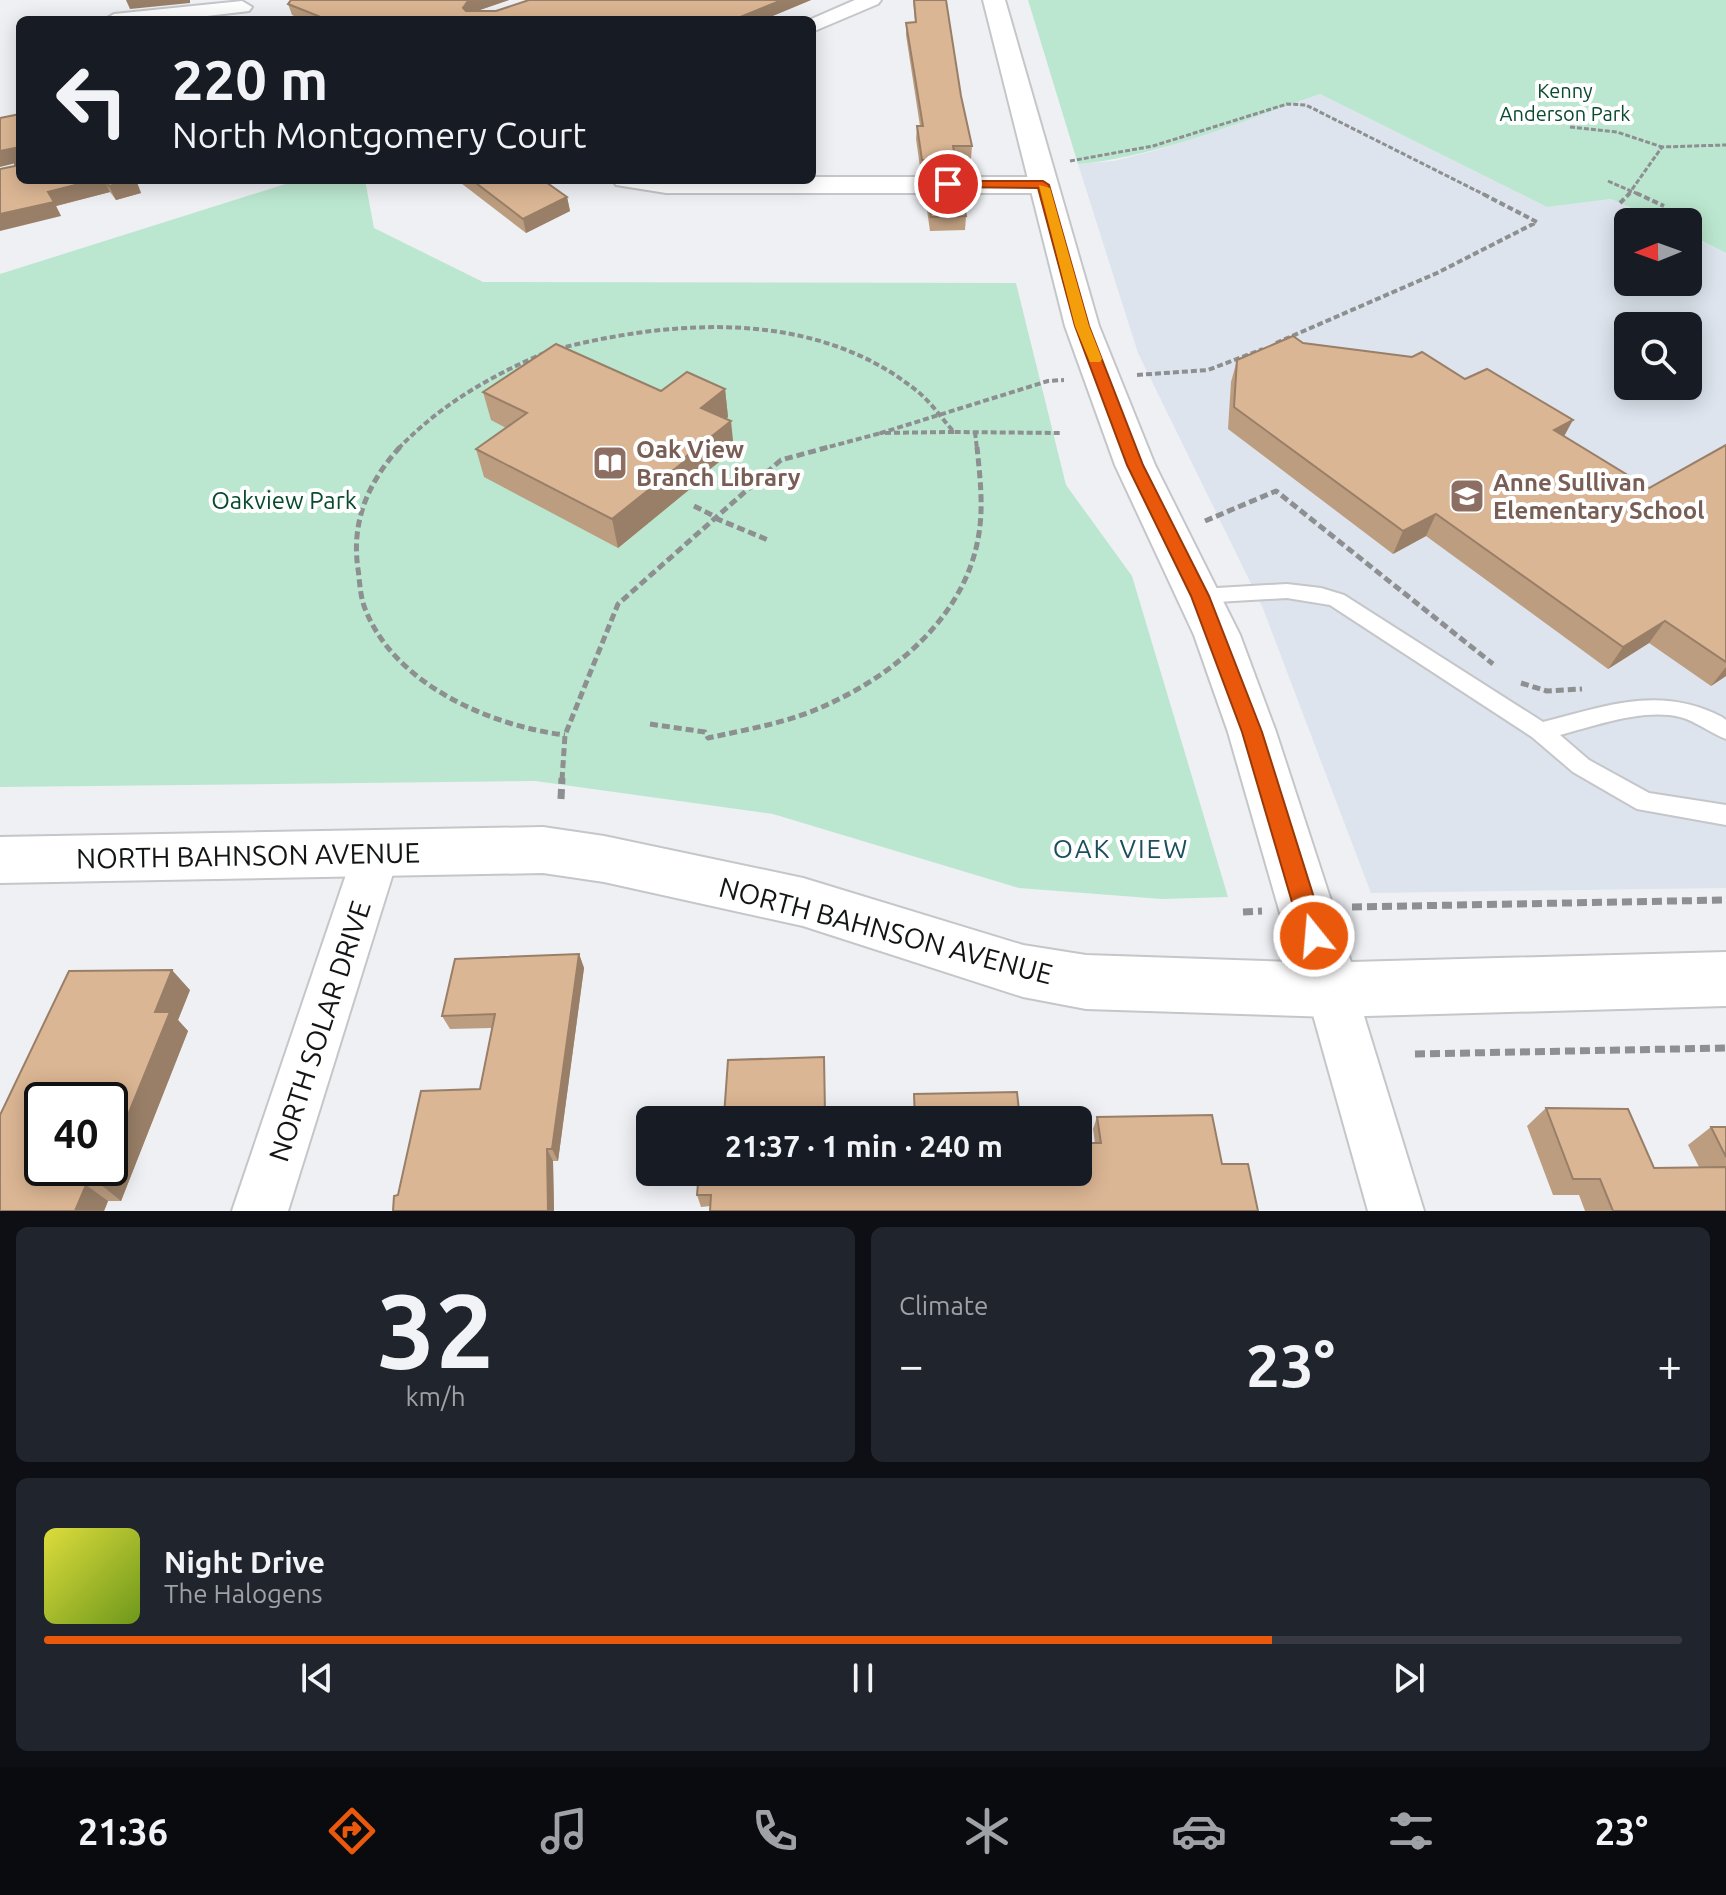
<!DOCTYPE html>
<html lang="en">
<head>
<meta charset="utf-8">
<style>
	body { margin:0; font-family:Ubuntu,sans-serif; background:#20242c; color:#f1f3f6; height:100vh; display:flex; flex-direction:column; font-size:30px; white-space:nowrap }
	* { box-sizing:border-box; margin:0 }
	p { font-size:26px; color:#9ea1a6 }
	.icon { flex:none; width:44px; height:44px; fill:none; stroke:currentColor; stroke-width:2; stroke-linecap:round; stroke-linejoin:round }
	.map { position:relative; height:1211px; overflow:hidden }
	.details { display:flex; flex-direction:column; gap:16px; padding:16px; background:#0d0f14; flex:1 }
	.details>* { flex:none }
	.banner { position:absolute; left:16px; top:16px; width:800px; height:168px; border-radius:12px; box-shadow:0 4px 20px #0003; background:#171b24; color:#f1f3f6; overflow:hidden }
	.needle { width:52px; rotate:269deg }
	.tools { position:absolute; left:1614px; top:208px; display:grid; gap:16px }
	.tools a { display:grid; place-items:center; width:88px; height:88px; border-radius:12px; background:#171b24; box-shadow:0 4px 20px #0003; font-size:40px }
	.speed { position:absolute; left:24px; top:1082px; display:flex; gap:16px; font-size:40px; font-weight:700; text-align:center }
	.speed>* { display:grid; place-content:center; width:104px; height:104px; border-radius:50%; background:#171b24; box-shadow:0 4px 20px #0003; line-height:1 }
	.speed .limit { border:4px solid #111; border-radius:12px; background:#fff; color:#111 }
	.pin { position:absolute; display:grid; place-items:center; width:68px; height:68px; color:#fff; margin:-34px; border:4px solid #fff; border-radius:50%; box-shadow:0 2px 8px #0007 }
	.me { position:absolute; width:88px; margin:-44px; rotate:343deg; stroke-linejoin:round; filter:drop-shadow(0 0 6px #0008) }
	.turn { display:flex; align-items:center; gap:28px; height:168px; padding:0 24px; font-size:36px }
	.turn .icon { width:104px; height:104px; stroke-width:2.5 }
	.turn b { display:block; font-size:56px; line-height:68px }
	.big { font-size:60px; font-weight:600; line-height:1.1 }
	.details .card { flex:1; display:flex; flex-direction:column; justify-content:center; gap:12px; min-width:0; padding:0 28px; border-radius:12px; background:#20242c }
	.details .dial { align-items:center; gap:0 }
	.dial b { font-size:104px; line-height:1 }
	.song { display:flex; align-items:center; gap:24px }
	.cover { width:96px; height:96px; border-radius:12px; background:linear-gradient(135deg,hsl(60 70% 55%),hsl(80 70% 35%)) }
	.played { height:8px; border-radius:4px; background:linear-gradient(90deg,#ea580c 75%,#363941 75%) }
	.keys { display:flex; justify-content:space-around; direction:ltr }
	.heat { display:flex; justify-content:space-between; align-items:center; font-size:44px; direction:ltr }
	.details .tiles { flex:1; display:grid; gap:16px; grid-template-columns:1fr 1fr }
	.card:last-child { grid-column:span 2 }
	.trip { position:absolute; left:636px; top:1106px; width:456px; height:80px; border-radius:12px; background:#171b24; box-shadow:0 4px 20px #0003; font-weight:600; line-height:80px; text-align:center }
	.dock { display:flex; height:128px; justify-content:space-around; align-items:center; background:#090b0e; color:#9ea1a6 }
	.dock .icon { width:56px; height:56px }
	.dock .current { color:#ea580c }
	.dock b { font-size:36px; color:#f1f3f6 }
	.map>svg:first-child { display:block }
	.built { fill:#dde4ed; fill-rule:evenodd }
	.green { fill:#bbe7d0 }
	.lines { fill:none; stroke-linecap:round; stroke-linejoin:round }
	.service-casing { stroke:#c4c6c9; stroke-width:4 }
	.minor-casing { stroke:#c4c6c9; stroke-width:4 }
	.tertiary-casing { stroke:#c4c6c9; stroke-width:4 }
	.path-far3 { stroke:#8d8f91; stroke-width:3; stroke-dasharray:5 2; stroke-linecap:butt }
	.path-far2 { stroke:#8d8f91; stroke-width:4; stroke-dasharray:6 3; stroke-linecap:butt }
	.path-far1 { stroke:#8d8f91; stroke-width:5; stroke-dasharray:8 4; stroke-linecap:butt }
	.path { stroke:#8d8f91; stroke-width:7; stroke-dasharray:10 5; stroke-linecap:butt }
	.service { fill:#fff; fill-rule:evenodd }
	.minor { fill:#fff; fill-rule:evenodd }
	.tertiary { fill:#fff; fill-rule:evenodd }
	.wall { fill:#bc9d7f }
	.shaded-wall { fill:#997f68 }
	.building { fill:#dbb694; stroke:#997f68; stroke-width:2 }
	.route { fill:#ea580c; stroke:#983908; stroke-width:2 }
	.slow { fill:#f59e0b }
	.labels { text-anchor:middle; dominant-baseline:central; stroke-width:8; stroke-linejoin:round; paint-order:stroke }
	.far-park-label { font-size:20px; fill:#084930; stroke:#fff }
	.education-label { font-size:24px; font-weight:bold; fill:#785e54; stroke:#fff; text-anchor:start }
	.park-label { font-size:24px; fill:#084930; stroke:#fff }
	.neighbourhood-label { font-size:26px; letter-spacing:2px; fill:#1b4e5e; stroke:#fff }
	.near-street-label { font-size:28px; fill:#131415; stroke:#fff }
</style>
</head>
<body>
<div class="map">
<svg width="1726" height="1211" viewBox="0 0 1726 1211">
	<rect width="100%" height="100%" fill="#eef0f4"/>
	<path class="built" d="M1320,94L1547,207L1611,199L1660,222H1628V282H1688V235L1726,253V888L1371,893L1262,606L1138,353L1078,164L1114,161L1161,149ZM1628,326H1688V386H1628Z"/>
	<g class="green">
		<path d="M1028,0H1726V253L1688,234V222H1662L1611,199L1547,207L1320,94C1240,121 1162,156 1078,164Z"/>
		<path d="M298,180H365L374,228L483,282L1016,283L1066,485L1132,576L1228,897L1162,899L1019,888L773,814L535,781L0,787V274Z"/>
	</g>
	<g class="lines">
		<defs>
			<path id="service" d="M1287,584L1321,588L1344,595L1543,722C1606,706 1660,685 1722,717L1726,720V739C1710,733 1696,721 1680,717C1643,708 1595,726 1560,735L1589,760L1649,793L1726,805V825L1637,809L1573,772L1532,737L1330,605L1287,598L1200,603L1190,596L1200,589Z"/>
			<g id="minor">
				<path d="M855,0H881L878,4L812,32V20H809Z"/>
				<path d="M242,1L252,7L249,11L173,20H104L114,14Z"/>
				<path d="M812,177H1043L1052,180L1056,185L1052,190L1043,193H666L616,185L613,180H812Z"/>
				<path d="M377,831L393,837L400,851L288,1211H232L354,851L361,837Z"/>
				<path d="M1331,967L1349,973L1356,990L1424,1211H1368L1306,990L1313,973Z"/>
			</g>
			<path id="tertiary" d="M983,0H1005L1099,326L1155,465L1240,635L1276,732L1351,962L1726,952V1006L1331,1017L1086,1009L1023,997L803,926L604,882L543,873L0,883V837L543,827L604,836L803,878L1023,945L1086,955L1294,962L1228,732L1194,635L1115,465L1065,326Z"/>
		</defs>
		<use href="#service" class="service-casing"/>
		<use href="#minor" class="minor-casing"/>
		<use href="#tertiary" class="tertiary-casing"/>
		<g class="path-far3">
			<path d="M1570,127L1617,132L1662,147"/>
			<path d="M1070,161L1153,146L1287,104L1306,105L1485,195"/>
			<path d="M1608,181L1640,195"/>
			<path d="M1628,195L1662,147L1726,145"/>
		</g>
		<g class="path-far2">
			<path d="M1636,193L1664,206"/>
			<path d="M1620,203L1630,193"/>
			<path d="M1276,343L1437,273L1537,222L1481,193"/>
			<path d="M557,349C675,319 816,309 917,391C931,402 942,419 954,432L1062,433"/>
			<path d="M1137,375L1208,370L1263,349"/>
			<path d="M954,432L881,433L1048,381L1064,380"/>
			<path d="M975,432L977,449"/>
			<path d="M398,449C440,405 489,377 544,353"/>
			<path d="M821,449L881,433"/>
		</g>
		<g class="path-far1">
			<path d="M400,447C368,482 351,522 358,569C360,583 360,598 366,611C396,685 491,726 565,735"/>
			<path d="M694,506L716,517"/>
			<path d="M715,518L768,540"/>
			<path d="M1205,521L1276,491L1493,664"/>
			<path d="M1521,683L1547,691L1582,689"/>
			<path d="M650,724L705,732L708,738C744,730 781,724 815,710C888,680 963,621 978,539C984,509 980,477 977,447"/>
			<path d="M562,780L565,735L618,604L781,460L829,447"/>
		</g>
		<g class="path">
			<path d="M561,799L562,778"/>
			<path d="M1352,907L1726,900"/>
			<path d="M1243,912L1262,911"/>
			<path d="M1415,1054L1726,1048"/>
		</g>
		<use href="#service" class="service"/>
		<use href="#minor" class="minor"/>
		<use href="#tertiary" class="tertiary"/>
	</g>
	<g class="wall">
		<path d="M291,0H509L477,11H496L529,0H811L763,20H303L292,15L288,4Z"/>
		<path d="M913,0H946L961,96L972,146L971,159H956L955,174H921L916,139L917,126H920L906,35V23L915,22Z"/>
		<path d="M0,118L136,180L141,193L116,200L110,192L56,206L61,216L15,166Z"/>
		<path d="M457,180H543L567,197L570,211L526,233Z"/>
		<path d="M925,182L966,216L965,230L930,231L925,196Z"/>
		<path d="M1303,343L1465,379L1564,436L1649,488L1726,445V676L1711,686L1649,643L1608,669L1426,536L1393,554L1228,429L1231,382L1237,360Z"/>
		<path d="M725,389L728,417L726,419L734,450L689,486L690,489L618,548L484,477L476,449L506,428L491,420L483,392L661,391Z"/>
		<path d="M579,954L584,968L558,1161H553L554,1211H393L480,1089L492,1028L450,1029L442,1016Z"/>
		<path d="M190,990L178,1020L188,1031L121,1201H108L104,1211H0Z"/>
		<path d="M1546,1108L1654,1168L1699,1167L1688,1145L1711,1127H1726V1211H1585L1579,1195H1553L1527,1126Z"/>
		<path d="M1097,1117L1222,1164L710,1206L701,1207L697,1195L1095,1143L1093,1129Z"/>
	</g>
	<g class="shaded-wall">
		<path d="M126,0H190V3L130,9Z"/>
		<path d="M472,0H509L471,13L466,20L463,8L468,1Z"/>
		<path d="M782,0H811L763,20H733Z"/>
		<path d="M15,148L20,162L0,167V151Z"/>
		<path d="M95,180H104L110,192L56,206L61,216L0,231V214L48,192Z"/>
		<path d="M130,180H136L141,193L116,200L109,186Z"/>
		<path d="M567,197L570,211L526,233L523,219Z"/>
		<path d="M725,389L728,417L705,436L701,408Z"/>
		<path d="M1573,420L1561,442L1554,430Z"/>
		<path d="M731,421L734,450L689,486L690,489L618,548L612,519L683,459Z"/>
		<path d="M1436,514L1426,536L1393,554L1403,531Z"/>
		<path d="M1665,621L1649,643L1608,669L1623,647Z"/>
		<path d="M1726,667V676L1711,686Z"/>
		<path d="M579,954L584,968L558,1161L552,1149Z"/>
		<path d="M172,970L190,990L178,1020L188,1031L121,1201L100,1184L106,1168H110V1159L155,1012Z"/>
		<path d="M547,1149L553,1161L554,1211H548Z"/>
		<path d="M86,1185L108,1201L104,1211H75Z"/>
	</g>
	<g class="building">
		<path d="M291,0H472L468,1L463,8L466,11H496L529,0H782L733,20H328L288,4Z"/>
		<path d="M914,0H946L961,96L972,146H953L956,160H922L917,126H923L906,23L916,22Z"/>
		<path d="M20,114V180H95L48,192L54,202L0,214V169L15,166V148L0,151V118Z"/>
		<path d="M105,180H130L109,186Z"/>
		<path d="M472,180H543L567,197L523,219Z"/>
		<path d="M925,182H960L966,216L931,217Z"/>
		<path d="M1293,336L1303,343L1412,357L1422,352L1465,379L1487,369L1573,420L1554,430L1649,488L1726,445V662L1665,621L1623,647L1436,514L1403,531L1234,407L1237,360Z"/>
		<path d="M556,344L661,391L687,372L725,389L701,408L731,421L683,459L686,460L612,519L476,449L527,413L483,392Z"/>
		<path d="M579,954L552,1149H547L548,1211H393L394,1196L398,1195L421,1091L480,1089L495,1014L442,1016L455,959Z"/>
		<path d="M172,970L155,1012H170L110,1159V1100H42V1168H106L100,1184L86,1185L75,1211H0V1115L69,971Z"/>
		<path d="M824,1057L825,1113L855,1111V1120H702V1116H724L728,1060Z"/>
		<path d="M1017,1092L1020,1120H915L914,1094Z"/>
		<path d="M1546,1108L1628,1109L1654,1168L1726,1167V1211H1613L1600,1179H1573Z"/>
		<path d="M1212,1115L1222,1164H1248L1258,1211H710L711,1195H697L699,1172H1078V1143H1101L1097,1117Z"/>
		<path d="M1711,1127H1726V1157Z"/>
	</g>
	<path class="route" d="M948,181H1043L1049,185L1089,326L1143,465L1209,596L1262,732L1326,936L1322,943L1314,946L1306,943L1302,936L1242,732L1191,596L1127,465L1075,326L1038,188L944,187V182Z"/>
	<path class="slow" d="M1039,185L1050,188L1089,326L1102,359L1100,362H1090L1075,326Z"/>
	<defs>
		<symbol id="library-square" viewBox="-11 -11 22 22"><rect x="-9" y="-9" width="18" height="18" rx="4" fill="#8d6e63" stroke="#fff"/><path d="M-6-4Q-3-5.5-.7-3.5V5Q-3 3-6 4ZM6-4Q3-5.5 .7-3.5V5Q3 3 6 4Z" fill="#fff"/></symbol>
		<symbol id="school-square" viewBox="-11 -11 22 22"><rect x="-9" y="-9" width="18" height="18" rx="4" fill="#8d6e63" stroke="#fff"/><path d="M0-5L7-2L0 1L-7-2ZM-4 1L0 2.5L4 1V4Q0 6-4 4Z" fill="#fff"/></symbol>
	</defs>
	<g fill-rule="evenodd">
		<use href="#library-square" x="590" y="443" width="40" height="40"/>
		<use href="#school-square" x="1447" y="476" width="40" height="40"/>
	</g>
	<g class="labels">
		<g class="far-park-label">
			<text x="1565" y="90">Kenny<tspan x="1565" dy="23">Anderson Park</tspan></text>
		</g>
		<g class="education-label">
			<text x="636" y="449">Oak View<tspan x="636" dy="28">Branch Library</tspan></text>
			<text x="1493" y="482">Anne Sullivan<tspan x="1493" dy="28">Elementary School</tspan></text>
		</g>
		<g class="park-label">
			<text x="284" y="500">Oakview Park</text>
		</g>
		<g class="neighbourhood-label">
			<text x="1121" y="848">OAK VIEW</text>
		</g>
		<g class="near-street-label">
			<text transform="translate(248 855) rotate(-1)">NORTH BAHNSON AVENUE</text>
			<text transform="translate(886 930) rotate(15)">NORTH BAHNSON AVENUE</text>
			<text transform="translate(319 1031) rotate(-72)">NORTH SOLAR DRIVE</text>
		</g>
	</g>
</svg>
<div class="tools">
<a><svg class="needle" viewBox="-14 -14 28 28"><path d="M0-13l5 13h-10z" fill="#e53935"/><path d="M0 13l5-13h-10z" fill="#9ea1a6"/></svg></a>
<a><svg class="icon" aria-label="search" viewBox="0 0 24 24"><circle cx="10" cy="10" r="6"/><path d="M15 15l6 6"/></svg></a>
</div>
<div class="speed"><div class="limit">40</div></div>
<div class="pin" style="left:948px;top:184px;background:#d93025"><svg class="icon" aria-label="arrive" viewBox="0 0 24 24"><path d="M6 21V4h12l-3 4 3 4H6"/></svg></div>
<svg class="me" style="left:1314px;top:936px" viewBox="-20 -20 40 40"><circle r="17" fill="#ea580c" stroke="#fff" stroke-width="3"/><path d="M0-11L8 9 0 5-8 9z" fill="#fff"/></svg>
<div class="trip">21:37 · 1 min · 240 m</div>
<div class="banner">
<div class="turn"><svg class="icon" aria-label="left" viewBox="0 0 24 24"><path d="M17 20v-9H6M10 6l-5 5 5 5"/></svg><div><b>220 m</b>North Montgomery Court</div></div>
</div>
</div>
<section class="details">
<div class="tiles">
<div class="card dial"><b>32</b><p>km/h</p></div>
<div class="card"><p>Climate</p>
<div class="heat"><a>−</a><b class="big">23°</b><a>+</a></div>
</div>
<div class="card">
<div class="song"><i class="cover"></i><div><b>Night Drive</b><p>The Halogens</p></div></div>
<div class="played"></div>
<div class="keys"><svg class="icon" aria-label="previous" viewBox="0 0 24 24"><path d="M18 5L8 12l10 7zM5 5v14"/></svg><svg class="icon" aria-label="pause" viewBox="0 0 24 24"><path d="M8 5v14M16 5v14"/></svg><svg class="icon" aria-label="next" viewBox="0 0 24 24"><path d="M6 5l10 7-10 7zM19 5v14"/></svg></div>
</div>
</div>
</section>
<nav class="dock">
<b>21:36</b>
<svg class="icon current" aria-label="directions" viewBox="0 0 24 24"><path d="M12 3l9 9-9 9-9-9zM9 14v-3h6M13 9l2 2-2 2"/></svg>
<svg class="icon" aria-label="music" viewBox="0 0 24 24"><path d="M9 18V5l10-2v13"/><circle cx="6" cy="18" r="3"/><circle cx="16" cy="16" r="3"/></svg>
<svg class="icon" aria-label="phone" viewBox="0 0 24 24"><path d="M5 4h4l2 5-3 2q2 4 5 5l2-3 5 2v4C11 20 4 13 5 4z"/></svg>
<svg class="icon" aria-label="climate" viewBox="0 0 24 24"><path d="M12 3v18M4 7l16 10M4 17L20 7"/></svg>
<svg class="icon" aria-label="car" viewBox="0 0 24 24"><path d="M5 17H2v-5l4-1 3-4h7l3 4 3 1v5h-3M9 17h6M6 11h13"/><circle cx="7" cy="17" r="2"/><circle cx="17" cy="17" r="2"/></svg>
<svg class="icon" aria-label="filters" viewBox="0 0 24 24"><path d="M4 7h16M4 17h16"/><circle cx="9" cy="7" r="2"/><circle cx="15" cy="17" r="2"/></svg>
<b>23°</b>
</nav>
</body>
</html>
